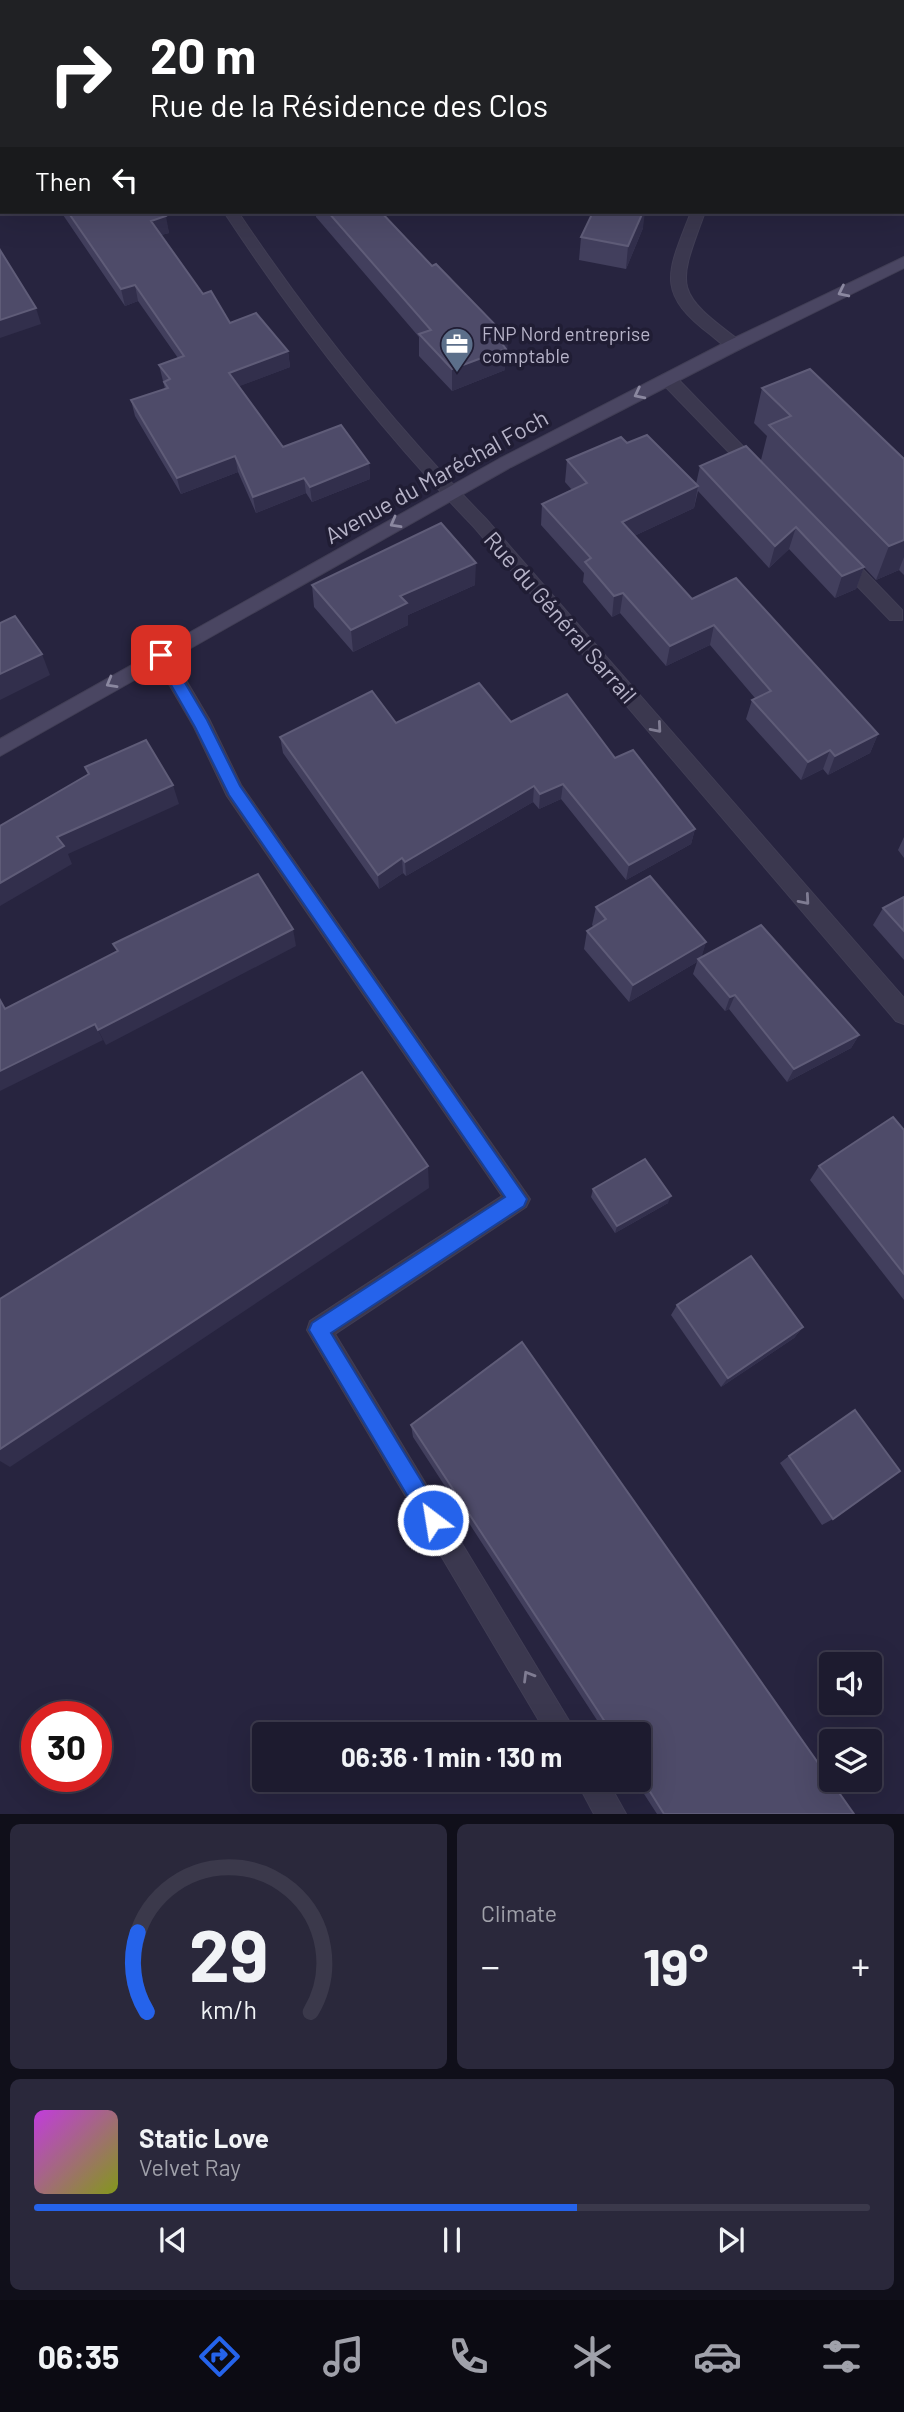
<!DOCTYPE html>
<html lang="en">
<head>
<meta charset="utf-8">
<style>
	body { margin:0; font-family:Barlow,sans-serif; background:#2a283b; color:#f1f3f6; height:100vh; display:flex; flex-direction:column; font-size:26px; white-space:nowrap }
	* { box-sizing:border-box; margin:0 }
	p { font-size:23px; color:#a0a1aa }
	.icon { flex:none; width:38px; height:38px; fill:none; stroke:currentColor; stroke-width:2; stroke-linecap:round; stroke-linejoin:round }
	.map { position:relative; height:1814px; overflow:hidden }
	.drawer { display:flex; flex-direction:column; gap:10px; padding:10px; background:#100f1a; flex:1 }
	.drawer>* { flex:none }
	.hud { position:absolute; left:0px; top:0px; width:905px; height:214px; box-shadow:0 7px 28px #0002,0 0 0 2px #3b394b; background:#202124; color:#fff; overflow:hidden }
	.buttons { position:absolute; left:819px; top:1652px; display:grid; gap:14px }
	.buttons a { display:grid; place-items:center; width:63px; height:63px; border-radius:7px; background:#1d1b2f; box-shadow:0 7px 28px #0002,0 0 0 2px #3b394b; font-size:35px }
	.speed { position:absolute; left:21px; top:1701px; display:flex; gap:14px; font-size:35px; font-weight:700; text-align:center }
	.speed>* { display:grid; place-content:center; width:91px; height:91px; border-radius:50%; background:#1d1b2f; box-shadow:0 7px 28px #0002,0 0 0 2px #3b394b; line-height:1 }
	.speed .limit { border:10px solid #d22; background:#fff; color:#111 }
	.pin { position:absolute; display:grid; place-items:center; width:60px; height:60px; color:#fff; margin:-30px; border-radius:14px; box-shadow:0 4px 10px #0006 }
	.me { position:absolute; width:77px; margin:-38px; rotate:329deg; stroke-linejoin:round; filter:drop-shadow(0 0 5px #0008) }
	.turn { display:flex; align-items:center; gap:24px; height:147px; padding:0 35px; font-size:32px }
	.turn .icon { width:91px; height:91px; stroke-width:2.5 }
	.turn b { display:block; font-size:49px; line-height:60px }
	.then { display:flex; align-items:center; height:66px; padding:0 35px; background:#0003; gap:14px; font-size:26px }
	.big { font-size:52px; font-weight:700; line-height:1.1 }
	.drawer .widget { flex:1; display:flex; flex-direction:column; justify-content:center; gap:10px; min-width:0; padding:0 24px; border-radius:10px; background:#2a283b }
	.drawer .dial { align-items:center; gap:0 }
	.dial svg { height:182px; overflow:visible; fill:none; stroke:#3b394b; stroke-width:7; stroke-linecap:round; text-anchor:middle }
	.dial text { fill:#f1f3f6; stroke:none }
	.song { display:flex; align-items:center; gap:21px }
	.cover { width:84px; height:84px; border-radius:10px; background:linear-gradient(135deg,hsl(290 70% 55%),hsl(70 70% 35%)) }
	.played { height:7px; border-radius:4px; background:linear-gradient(90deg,#2563eb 65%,#3b394b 65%) }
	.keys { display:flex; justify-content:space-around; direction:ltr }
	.heat { display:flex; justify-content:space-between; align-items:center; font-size:38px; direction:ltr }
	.drawer .tiles { flex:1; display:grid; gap:10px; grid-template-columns:1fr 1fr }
	.widget:last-child { grid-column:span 2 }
	.trip { position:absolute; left:252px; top:1722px; width:399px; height:70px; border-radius:7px; background:#1d1b2f; box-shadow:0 7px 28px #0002,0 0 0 2px #3b394b; font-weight:700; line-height:70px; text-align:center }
	.tab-bar { display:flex; height:112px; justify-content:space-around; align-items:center; background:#0c0b13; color:#a0a1aa }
	.tab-bar .icon { width:49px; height:49px }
	.tab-bar .current { color:#2563eb }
	.tab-bar b { font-size:32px; color:#f1f3f6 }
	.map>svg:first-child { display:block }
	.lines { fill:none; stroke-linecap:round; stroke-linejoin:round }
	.service-casing { stroke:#413e55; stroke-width:2 }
	.minor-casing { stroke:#413e55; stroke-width:2 }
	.secondary-casing { stroke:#413e55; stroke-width:2 }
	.service { fill:#3b384f; fill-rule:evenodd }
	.minor { fill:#3b384f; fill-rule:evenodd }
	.secondary { fill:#4a4662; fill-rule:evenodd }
	.wall { fill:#423f5d }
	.shaded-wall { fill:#322f4c }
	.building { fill:#4e4b69; stroke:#5f5c78; stroke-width:2 }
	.oneway { stroke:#8b88a0 }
	.oneway2 { stroke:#7f7c92 }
	.route { fill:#2563eb; stroke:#184099; stroke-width:2 }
	.labels { text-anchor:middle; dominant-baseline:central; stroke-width:7; stroke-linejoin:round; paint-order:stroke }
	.far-poi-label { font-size:19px; fill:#b7b4c9; stroke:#201d34; text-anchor:start }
	.street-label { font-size:23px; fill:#b7b4c9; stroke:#201d34 }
</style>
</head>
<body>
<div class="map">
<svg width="904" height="1814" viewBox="0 0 904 1814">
	<rect width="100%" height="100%" fill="#27243f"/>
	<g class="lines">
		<defs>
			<g id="service">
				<path d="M668,374L674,375L762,466L764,470L762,474H750L662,383L660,379L662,375Z"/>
				<path d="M842,553L848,554L902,610V620H890L836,564L833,559L836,554Z"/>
			</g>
			<g id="minor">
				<rect x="129" y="0" width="12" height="2"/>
				<rect x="0" y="168" width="2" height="8"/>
				<path d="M224,212H238C311,321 394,425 486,519L904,998V1024L896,1021L474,527C381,431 298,324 224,212Z"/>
				<path d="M691,212H705C677,288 673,291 740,341L742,345L740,349C728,352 720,342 711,335C654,292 668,272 691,212Z"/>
				<path d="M161,648L168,650L209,719L241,785L530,1199L526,1207L335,1334L577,1734H547L307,1330L310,1321L502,1196L227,796L194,727L152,655L154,650Z"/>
				<path d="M576,1780H607L626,1814H594Z"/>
			</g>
			<path id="secondary" d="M904,257V268L740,349L511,467L0,756V739L499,459L728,341Z"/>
		</defs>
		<use href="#service" class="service-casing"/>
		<use href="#minor" class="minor-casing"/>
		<use href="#secondary" class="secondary-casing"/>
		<use href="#service" class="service"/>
		<use href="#minor" class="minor"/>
		<use href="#secondary" class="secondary"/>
	</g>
	<g class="wall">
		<path d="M298,0H904V175L903,174V2H298Z"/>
		<path d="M61,212H164L169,233L161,235L203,294L230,323L288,351L290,367L239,386L283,447L369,463L370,479L312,502L306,493L256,513L238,472L181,494L135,416L131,400L165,389L159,365L178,358L138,301L125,306Z"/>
		<path d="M316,212H381L507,360H505V370L452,391L419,356V337L316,217Z"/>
		<path d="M643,228L626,269L579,260L581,237Z"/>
		<path d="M762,388L904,459V575L899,570L876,580L864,567L856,589L835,598L789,549L769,568L698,491L694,508L634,536L692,599L878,734L870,753L828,775L823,769L801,780L746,719L752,700L755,698L710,645L666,666L620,613L612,617L583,582L584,573L541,525L542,504L572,490L565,482L567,460L627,443L696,484L700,466L761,460L767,436L754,423Z"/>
		<path d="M312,585H475L408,615V625L353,652L314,607Z"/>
		<path d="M511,722L615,758L695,829L691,844L626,880L561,799L539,809L533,802L406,876L403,873L379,889L283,753L280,737Z"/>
		<path d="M904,837V858L898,850Z"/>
		<path d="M904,897V960L873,925L883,908Z"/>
		<path d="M596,907L706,942L701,957L859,1035L851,1048L787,1082L729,1009L725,1011L693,974L697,962L629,1002L584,949L587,931L594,927L592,925Z"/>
		<path d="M904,1130V1300L810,1180L819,1166Z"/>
		<path d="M593,1189L668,1203L615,1233L591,1197Z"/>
		<path d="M677,1305L803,1327L794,1338L721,1387L671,1315Z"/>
		<path d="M411,1425L854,1814H657L635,1780H639V1734H606L413,1437Z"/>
		<path d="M789,1456L833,1519L822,1525L780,1463Z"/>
	</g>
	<g class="shaded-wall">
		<path d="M0,0H21L22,2H2V14H0Z"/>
		<path d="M755,0H771V2H747Z"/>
		<path d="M643,212H645L643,228L626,269L628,246Z"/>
		<path d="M166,216L169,233L154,237L151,221Z"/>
		<path d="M135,285L138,301L125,306L121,289Z"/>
		<path d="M36,308L41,324L0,338V320Z"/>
		<path d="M508,338L507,360H505V370L452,391V369L500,341Z"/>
		<path d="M288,351L290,367L232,389L229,373Z"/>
		<path d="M235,456L238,472L181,494L177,478Z"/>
		<path d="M369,463L370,479L312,502L310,487Z"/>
		<path d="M304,478L306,493L256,513L253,497Z"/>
		<path d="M698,486L694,508L619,543L622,522Z"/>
		<path d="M796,527L789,549L769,568L775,546Z"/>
		<path d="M904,540V557L899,570L876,580L889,546Z"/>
		<path d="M476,563L475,585L408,615V625L353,652L351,630L400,596Z"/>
		<path d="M864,567L856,589L835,598L842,576Z"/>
		<path d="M623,593L620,613L612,617L614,596Z"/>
		<path d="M714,625L710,645L666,666L670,646Z"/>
		<path d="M42,654L50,675L0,700V674Z"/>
		<path d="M878,734L870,753L828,775L835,756Z"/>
		<path d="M830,750L823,769L801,780L808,762Z"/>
		<path d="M563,784L561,799L539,809L540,794Z"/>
		<path d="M173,785L179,804L68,854L72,864L0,906V883L57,837Z"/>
		<path d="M534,786L533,802L406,876L405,862Z"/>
		<path d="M695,829L691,844L626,880L629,865Z"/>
		<path d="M402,858L403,873L379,889L378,875Z"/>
		<path d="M293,929L296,946L106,1045L98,1030Z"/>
		<path d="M706,942L701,959H698L697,962L629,1002L633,985Z"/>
		<path d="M735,995L729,1009L725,1011L730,997Z"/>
		<path d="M95,1024L103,1040L0,1091V1071Z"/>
		<path d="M859,1035L851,1048L787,1082L794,1069Z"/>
		<path d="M428,1166L429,1188L10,1467L0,1461V1449Z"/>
		<path d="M671,1196L668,1203L615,1233L617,1226Z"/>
		<path d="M803,1327L794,1338L721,1387L728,1378Z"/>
	</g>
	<g class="building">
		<path d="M24,0H81L82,2H25Z"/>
		<path d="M310,0H729V2H312Z"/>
		<path d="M739,0H755L747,2H741Z"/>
		<path d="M777,0H904V157H903V2H779Z"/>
		<path d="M0,82H2V116L0,114Z"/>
		<path d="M68,212H164L166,216L151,221L203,294L211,291L230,323L256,313L288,351L229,373L283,447L341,425L369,463L310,487L304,478L253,497L235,456L177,478L131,400L168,388L164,382L170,379L159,365L184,356L135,285L121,289Z"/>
		<path d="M328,212H381L432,266L436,264L508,338L500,341L506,349L452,369L419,334L431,330Z"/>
		<path d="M593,212H643L628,246L581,237Z"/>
		<path d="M0,250L36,308L0,320Z"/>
		<path d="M810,369L904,459V540L889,546L769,425L791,416L762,388Z"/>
		<path d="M647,435L698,486L622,522L692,599L736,578L878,734L835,756L830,750L808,762L752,700L771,691L714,625L670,646L623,593L614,596L585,562L591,558L542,504L587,483L567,460L621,437L627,443Z"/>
		<path d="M746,446L864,567L842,576L796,527L775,546L700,466Z"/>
		<path d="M441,523L476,563L400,596L407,603L351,630L312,585Z"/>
		<path d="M15,616L42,654L0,674V623Z"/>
		<path d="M479,683L511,722L567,694L615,758L633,750L695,829L629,865L563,784L540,794L534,786L405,862L402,858L378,875L280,737L372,691L396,723Z"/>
		<path d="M146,740L173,785L57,837L64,846L0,883V826L89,774L85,767Z"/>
		<path d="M258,874L293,929L98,1030L95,1024L0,1071V1000L5,1009L118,951L113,944Z"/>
		<path d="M650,876L706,942L633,985L587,931L606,919L596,907Z"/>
		<path d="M904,897V931L883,908Z"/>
		<path d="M761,925L859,1035L794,1069L735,995L730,997L698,959Z"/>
		<path d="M362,1072L428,1166L0,1449V1299Z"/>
		<path d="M893,1117L904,1130V1274L819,1166Z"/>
		<path d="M645,1159L671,1196L617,1226L593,1189Z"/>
		<path d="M751,1256L803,1327L728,1378L677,1305Z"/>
		<path d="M522,1342L854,1814H664L639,1774V1734H613L411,1425Z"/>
		<path d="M855,1410L900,1471L833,1519L789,1456Z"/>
	</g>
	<defs><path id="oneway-chevron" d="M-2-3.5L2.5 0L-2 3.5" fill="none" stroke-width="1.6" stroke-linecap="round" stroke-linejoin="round" transform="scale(1.75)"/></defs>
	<g class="oneway">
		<use href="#oneway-chevron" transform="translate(843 292) rotate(154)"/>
		<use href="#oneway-chevron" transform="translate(639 394) rotate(153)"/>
		<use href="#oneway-chevron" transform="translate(395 523) rotate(151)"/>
		<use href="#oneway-chevron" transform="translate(111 683) rotate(150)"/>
	</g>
	<g class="oneway2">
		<use href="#oneway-chevron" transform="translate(657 728) rotate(49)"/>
		<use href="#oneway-chevron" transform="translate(805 900) rotate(49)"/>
		<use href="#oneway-chevron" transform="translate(528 1676) rotate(-121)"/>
	</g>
	<path class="route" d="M161,649L166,651L207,720L240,786L527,1199L524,1206L331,1333L441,1513L444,1520L441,1527L433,1530L426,1527L309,1330L312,1323L505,1197L229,795L195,727L154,655Z"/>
	<defs>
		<symbol id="office-pin" viewBox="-11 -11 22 30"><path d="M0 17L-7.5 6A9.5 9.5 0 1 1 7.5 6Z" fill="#5c6f8a" stroke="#201d34"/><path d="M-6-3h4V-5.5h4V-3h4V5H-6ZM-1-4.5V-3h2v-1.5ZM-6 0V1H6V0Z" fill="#fff"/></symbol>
	</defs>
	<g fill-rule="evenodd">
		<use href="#office-pin" x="438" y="325" width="38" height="52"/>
	</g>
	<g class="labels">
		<g class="far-poi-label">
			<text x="482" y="333">FNP Nord entreprise<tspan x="482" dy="22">comptable</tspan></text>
		</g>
		<g class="street-label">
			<text transform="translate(436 476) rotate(-29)">Avenue du Maréchal Foch</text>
			<text transform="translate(561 617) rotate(49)">Rue du Général Sarrail</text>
		</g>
	</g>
</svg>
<div class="buttons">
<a><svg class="icon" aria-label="sound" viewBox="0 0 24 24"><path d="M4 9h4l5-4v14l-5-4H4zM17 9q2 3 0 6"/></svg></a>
<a><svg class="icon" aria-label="layers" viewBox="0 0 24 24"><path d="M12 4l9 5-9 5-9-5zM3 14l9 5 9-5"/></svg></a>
</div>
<div class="speed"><div class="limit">30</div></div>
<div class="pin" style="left:161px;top:655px;background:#d93025"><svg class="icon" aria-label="arrive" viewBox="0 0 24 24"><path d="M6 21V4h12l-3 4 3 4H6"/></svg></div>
<svg class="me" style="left:433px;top:1520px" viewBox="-20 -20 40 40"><circle r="17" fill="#2563eb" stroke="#fff" stroke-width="3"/><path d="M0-11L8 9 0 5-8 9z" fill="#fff"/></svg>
<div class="trip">06:36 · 1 min · 130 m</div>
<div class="hud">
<div class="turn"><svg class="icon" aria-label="right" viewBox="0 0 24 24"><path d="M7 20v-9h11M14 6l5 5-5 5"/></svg><div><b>20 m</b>Rue de la Résidence des Clos</div></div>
<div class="then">Then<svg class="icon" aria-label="left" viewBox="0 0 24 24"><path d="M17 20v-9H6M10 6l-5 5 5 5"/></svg></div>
</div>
</div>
<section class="drawer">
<div class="tiles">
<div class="widget dial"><svg viewBox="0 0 100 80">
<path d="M14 69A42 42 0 1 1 86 69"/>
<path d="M14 69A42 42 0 0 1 10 34" stroke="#2563eb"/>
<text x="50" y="56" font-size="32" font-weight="700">29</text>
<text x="50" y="72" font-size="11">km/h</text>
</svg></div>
<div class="widget"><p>Climate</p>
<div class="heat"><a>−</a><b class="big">19°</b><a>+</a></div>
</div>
<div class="widget">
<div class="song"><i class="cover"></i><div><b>Static Love</b><p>Velvet Ray</p></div></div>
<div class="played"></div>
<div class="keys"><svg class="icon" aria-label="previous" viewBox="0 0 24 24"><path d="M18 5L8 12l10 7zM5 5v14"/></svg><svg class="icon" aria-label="pause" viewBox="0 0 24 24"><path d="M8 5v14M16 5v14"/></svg><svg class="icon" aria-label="next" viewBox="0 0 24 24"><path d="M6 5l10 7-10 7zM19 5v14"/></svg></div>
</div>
</div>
</section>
<nav class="tab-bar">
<b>06:35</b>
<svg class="icon current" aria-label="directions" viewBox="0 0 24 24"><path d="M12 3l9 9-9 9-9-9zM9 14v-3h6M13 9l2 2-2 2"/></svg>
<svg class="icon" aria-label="music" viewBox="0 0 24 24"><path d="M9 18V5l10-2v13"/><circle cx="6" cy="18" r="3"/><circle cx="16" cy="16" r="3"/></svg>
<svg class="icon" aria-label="phone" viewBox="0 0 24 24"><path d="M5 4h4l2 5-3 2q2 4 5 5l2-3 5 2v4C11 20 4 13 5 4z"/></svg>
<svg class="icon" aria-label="climate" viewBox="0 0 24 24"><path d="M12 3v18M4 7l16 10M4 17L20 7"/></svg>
<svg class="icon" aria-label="car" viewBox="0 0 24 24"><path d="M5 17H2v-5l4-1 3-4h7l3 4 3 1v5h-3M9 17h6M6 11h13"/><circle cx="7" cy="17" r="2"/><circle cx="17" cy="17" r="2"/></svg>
<svg class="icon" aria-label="filters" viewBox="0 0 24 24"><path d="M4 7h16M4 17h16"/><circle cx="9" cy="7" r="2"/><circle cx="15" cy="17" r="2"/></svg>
</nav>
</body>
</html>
